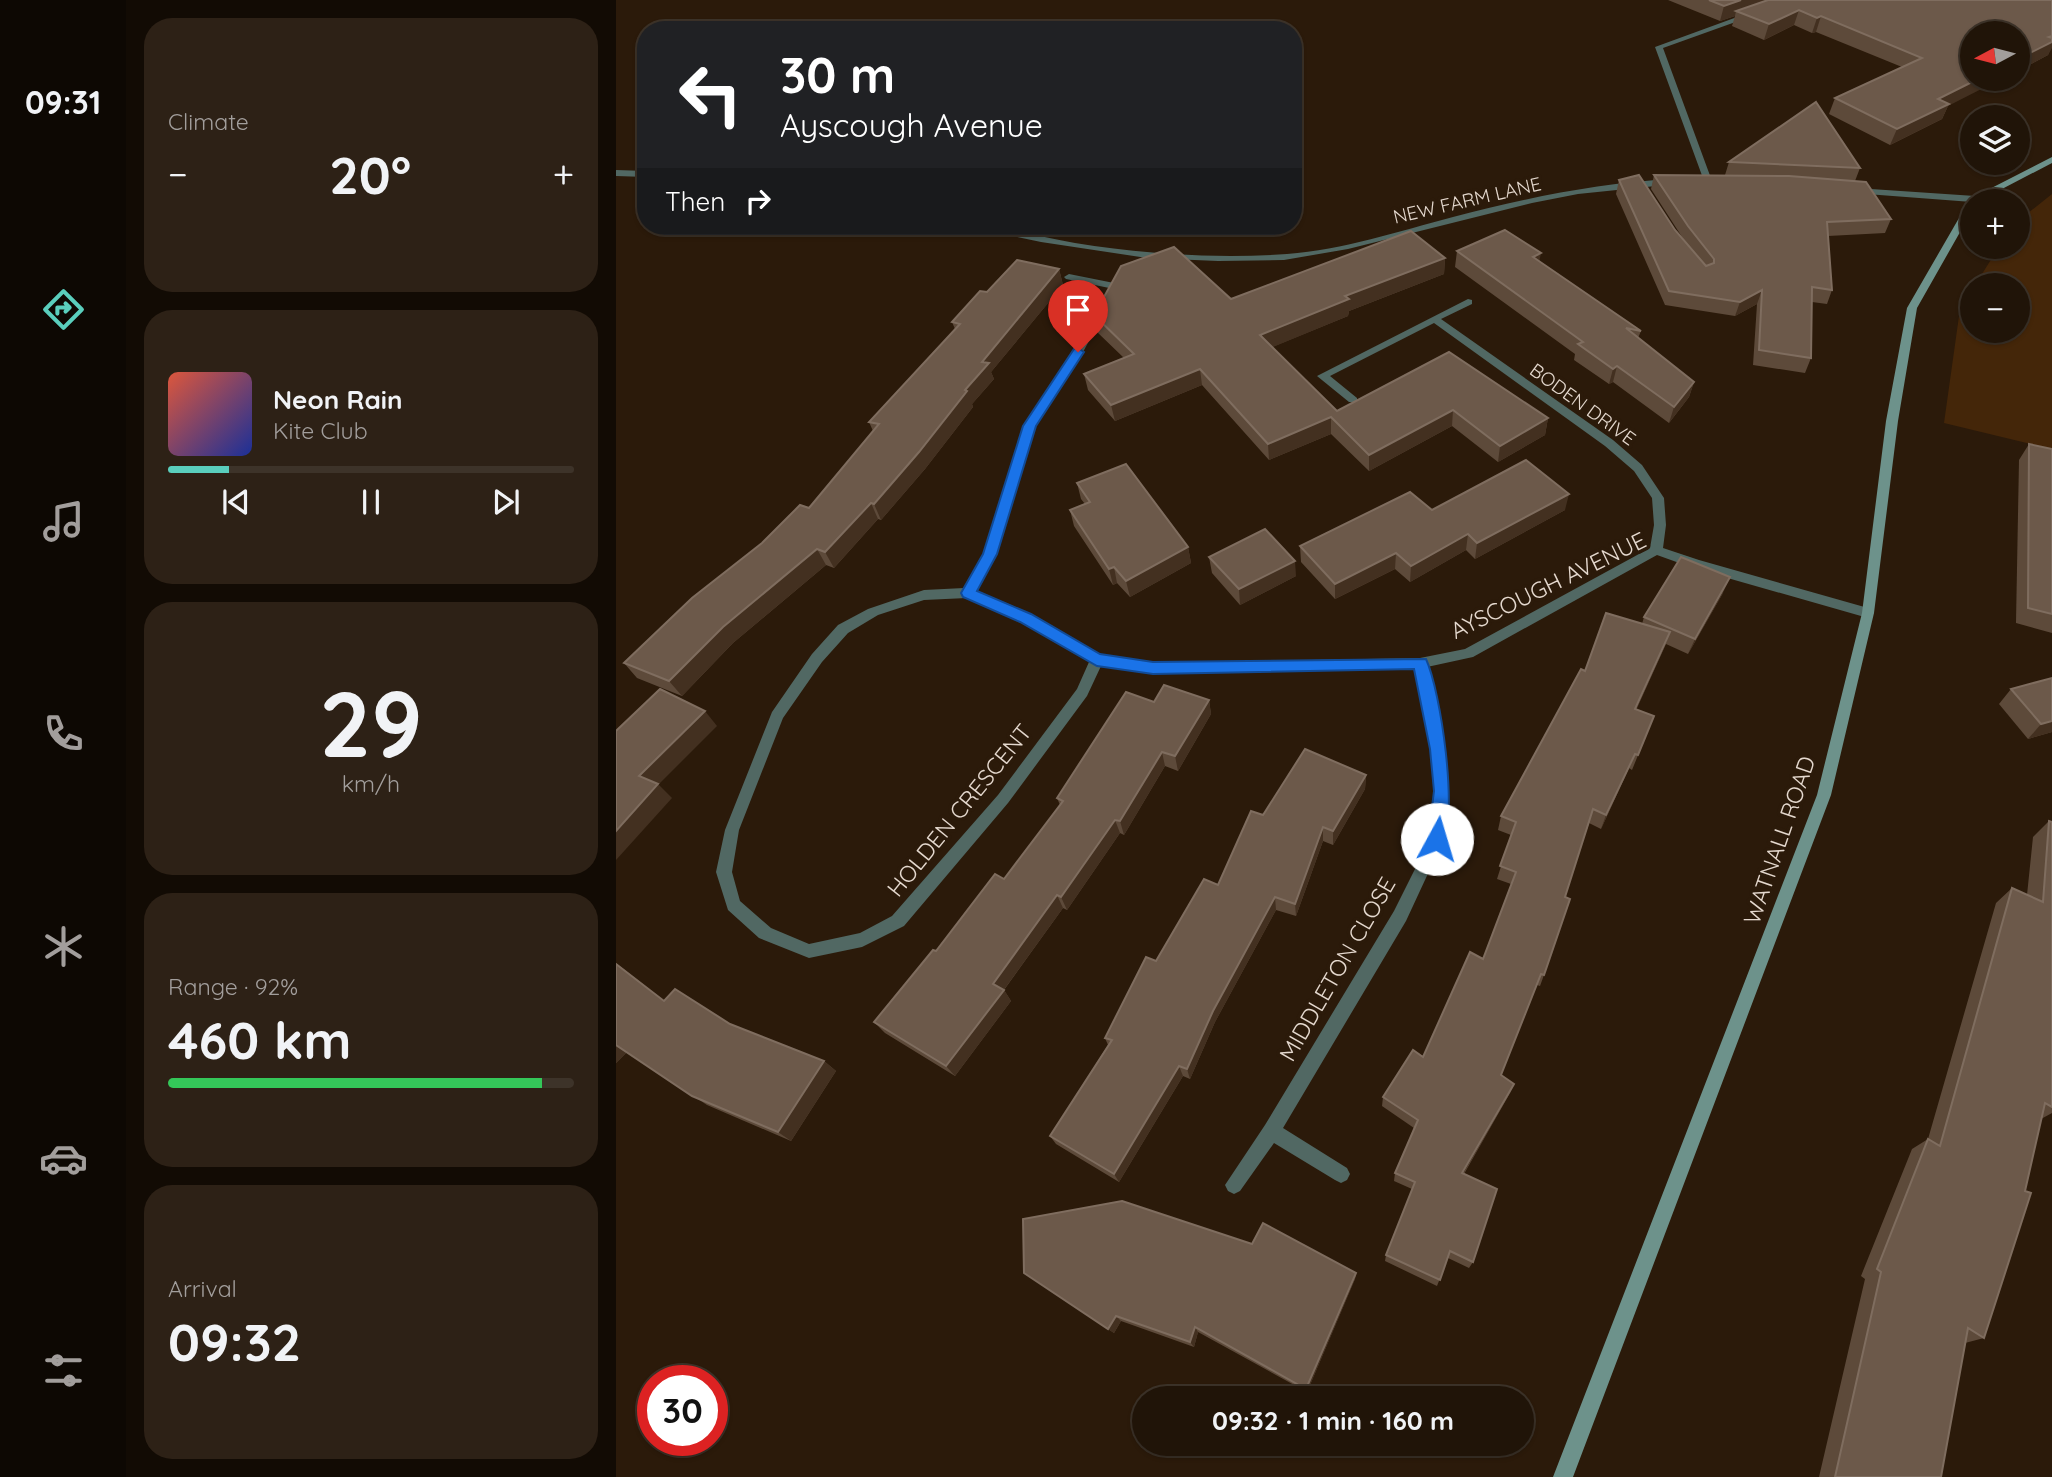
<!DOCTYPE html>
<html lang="en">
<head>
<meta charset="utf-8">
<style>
	:root { --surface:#201408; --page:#2d2116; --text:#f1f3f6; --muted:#a29e9c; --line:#3d3329; --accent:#5acebd }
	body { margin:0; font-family:Quicksand,sans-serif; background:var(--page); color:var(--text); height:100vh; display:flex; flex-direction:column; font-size:26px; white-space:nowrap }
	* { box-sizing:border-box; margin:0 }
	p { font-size:23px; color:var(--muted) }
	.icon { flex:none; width:38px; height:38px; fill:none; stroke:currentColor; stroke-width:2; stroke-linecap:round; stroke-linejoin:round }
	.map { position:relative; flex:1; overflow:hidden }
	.sheet { display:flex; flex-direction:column; gap:18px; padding:18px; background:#120b04; width:490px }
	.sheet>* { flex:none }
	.banner { position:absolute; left:21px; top:21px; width:665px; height:214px; border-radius:28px; box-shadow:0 2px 5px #0004,0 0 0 2px var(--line); background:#202124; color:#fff; overflow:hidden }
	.needle { width:46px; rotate:263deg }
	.buttons { position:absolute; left:1344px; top:21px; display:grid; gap:14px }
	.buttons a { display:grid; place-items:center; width:70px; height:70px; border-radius:50%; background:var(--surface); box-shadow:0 2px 5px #0004,0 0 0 2px var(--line); font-size:35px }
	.speed { position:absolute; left:21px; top:1365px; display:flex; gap:14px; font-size:35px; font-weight:700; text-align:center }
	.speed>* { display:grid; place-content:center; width:91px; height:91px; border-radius:50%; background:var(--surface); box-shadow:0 2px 5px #0004,0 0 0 2px var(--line); line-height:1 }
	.speed .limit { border:10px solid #d22; background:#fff; color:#111 }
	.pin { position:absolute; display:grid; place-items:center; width:60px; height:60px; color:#fff; margin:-72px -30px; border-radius:50% 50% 50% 0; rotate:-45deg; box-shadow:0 0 7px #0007 }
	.pin .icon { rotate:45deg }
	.me { position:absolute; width:77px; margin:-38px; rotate:6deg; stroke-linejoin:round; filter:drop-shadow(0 0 5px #0008) }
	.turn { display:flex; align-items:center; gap:24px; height:147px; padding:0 28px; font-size:32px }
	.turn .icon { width:91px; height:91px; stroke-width:2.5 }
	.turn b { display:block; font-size:49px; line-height:60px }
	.then { display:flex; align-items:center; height:66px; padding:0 28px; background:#0003; gap:14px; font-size:26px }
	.big { font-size:52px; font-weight:700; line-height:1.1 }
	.sheet .card { flex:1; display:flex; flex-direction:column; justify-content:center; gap:10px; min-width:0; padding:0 24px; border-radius:28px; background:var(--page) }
	.sheet .dial { align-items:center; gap:0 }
	.dial b { font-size:91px; line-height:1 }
	.song { display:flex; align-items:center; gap:21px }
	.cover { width:84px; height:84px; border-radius:10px; background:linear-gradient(135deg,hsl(10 70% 55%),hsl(230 70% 35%)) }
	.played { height:7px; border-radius:4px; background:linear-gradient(90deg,var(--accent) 15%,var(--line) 15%) }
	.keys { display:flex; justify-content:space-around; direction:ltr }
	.heat { display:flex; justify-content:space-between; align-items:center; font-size:38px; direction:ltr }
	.charge { height:10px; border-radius:5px; background:linear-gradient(90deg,#34c759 92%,var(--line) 0) }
	.trip { position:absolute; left:516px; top:1386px; width:402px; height:70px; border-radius:35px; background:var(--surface); box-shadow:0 2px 5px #0004,0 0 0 2px var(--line); font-weight:700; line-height:70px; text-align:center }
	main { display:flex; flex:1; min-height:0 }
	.menu { display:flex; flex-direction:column; width:126px; justify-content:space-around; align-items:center; background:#0d0803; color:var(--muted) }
	.menu .icon { width:49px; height:49px }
	.menu .on { color:var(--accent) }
	.menu b { font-size:32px; color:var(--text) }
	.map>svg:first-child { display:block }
</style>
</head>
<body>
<main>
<nav class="menu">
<b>09:31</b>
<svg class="icon on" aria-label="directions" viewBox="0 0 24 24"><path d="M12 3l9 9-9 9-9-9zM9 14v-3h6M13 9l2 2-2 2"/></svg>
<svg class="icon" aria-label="music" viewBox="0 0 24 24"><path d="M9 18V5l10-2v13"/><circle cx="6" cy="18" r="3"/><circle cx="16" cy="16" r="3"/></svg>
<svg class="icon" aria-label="phone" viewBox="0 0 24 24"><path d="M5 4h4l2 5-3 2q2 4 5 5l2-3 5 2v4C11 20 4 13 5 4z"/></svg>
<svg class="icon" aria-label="climate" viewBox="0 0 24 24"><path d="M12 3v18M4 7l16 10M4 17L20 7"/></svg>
<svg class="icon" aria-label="car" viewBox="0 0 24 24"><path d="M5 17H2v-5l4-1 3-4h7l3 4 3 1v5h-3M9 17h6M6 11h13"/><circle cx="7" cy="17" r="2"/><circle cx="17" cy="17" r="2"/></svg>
<svg class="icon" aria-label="filters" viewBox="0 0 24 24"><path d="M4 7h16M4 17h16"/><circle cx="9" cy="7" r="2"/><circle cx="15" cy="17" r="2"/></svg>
</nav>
<section class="sheet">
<div class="card"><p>Climate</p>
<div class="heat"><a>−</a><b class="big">20°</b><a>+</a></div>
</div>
<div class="card">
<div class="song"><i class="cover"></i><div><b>Neon Rain</b><p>Kite Club</p></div></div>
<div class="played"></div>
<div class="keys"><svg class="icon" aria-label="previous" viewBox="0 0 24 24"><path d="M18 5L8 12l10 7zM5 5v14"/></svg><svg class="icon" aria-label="pause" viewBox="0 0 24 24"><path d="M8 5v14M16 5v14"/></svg><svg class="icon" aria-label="next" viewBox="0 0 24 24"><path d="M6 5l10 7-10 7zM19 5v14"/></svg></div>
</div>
<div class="card dial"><b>29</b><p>km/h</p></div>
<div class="card"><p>Range · 92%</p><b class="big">460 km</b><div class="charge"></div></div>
<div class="card"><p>Arrival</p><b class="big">09:32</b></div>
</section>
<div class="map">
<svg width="1436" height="1477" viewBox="0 0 1436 1477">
	<rect width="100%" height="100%" fill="#2b1a0a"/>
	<polygon fill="#442609" points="1436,194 1436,449 1328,423 1344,309 1356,289 1356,331 1402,331 1402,285 1359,285 1383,247 1402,247 1402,221"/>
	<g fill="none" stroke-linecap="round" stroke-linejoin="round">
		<polygon fill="#516863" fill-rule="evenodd" points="1132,13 1139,15 1047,48 1096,181 1092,184 1088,181 1039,47"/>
		<g fill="#516863" fill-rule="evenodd">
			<polygon points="0,170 30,171 30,177 0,176"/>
			<path d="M1056,179L1060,182L1059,184L962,194L916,203L732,249L668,260L602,261L531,258L425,242L349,226C385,224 424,237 459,243C529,254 600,259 671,254C727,250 783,231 837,217C910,198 981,183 1056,179Z"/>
			<polygon points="1240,188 1359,196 1364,199 1356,202 1237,193 1235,191"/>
			<polygon points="453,274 498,283 503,286 498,289 450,279 448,277"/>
			<path d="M852,299L856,300V304L825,319L997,440L1026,465L1048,498L1050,525L1047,548L1083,560L1252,608L1258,613L1252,618L1080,569L1041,555L857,657L811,667L829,749L833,791L828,839L790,921L667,1128L731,1168L734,1174L731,1180L725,1183L719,1180L658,1143L624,1191L618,1194L612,1191L609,1185L649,1125L778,911L814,839L819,791L815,749L798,668L537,673L485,666L471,696L392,803L288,926L246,947L193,958L143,938L112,910L100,872L109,830L156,712L196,654L222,625L252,609L308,590L348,588L368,554L408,426L457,352L484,302L493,304L467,352L420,426L380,554L360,591L395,605L435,625L484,655L537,663L804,658L849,649L1034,548L1038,525L1036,498L1018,471L989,446L818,323L714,376L741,398V402H733L701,376ZM351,598C395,615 434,637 473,662L461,689L382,795L276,916L244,933L193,944L155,928L124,901L116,872L123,830L167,718L206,662L232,633L262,615L308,600Z"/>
		</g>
		<polygon fill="#6d928b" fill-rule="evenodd" points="1436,157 1436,163 1363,201 1356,201 1356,211 1301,308 1282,421 1258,613 1215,795 957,1477 937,1477 1201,795 1246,613 1270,421 1291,308 1354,199"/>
	</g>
	<g fill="#5d4a3a">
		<polygon points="1052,0 1436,0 1435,48 1432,55 1402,71 1402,33 1332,106 1326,119 1274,145 1213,114 1219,98 1286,67 1200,32 1196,33 1178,25 1148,40 1116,26 1119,16 1104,21"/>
		<polygon points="1113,162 1244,168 1239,181 1275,219 1269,233 1212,236 1216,290 1211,304 1196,302 1195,358 1189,373 1137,365 1141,304 1119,316 1049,305 1000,194 1003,180 1059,230 1068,240 1035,189 1038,175 1109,175"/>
		<polygon points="841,251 923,261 1025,331 1022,338 1078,382 1073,397 1053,423 997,382 993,384 958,360 959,354 839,267"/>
		<polygon points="829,258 828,274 733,311 732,316 656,347 721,411 833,352 932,418 929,435 882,462 836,426 753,471 715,434 653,460 586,385 499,421 472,390 468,374 508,358 481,332 478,315 615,299"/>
		<polygon points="443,269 447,285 375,372 378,379 356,404 357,407 309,469 265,520 262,519 218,568 210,565 117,643 66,696 21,678 8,663 193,508 257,431 253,422 339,329 336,322"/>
		<polygon points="1413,444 1436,449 1436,633 1400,623 1403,460"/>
		<polygon points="461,483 572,547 575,563 514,597 501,583 497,585 458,526 454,510 469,504 465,499"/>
		<polygon points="816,510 949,510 859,559 850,550 794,582 779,569 719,599 685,562 684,546"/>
		<polygon points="593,557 680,576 624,605 596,573"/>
		<polygon points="1107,593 1072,654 1050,644 1020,710 1038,716 1016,770 1013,768 985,829 973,823 949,897 928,975 924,986 921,985 885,1075 898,1084 894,1093 848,1174 857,1262 853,1268 832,1258 821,1286 769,1261 770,1255 796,1189 778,1181 779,1173 798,1128 766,1106 767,1097 807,1057 867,959 895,884 881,879 895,835 882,830 885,816 969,671 1026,624 1028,617"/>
		<polygon points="1436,678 1436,732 1412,739 1383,704 1395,689"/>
		<polygon points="593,700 595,714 562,771 549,766 508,835 504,833 451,910 447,908 388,990 395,1001 339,1076 269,1033 258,1022 320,951 388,879 444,805 441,798 538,702"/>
		<polygon points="750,775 749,789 717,845 707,841 680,916 660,910 599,1022 574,1079 567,1076 503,1182 440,1144 434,1136 492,1045 489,1038 540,961 602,885 647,815"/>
		<polygon points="1433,821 1436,1113 1425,1119 1368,1338 1349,1343 1325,1477 1203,1477 1249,1279 1245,1276 1296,1149 1312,1139 1380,903 1396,888 1411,895 1417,837"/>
		<polygon points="0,963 48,1001 114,1024 208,1061 220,1071 175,1141 91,1105 11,1052 0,1063"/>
		<polygon points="636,1244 740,1273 739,1279 691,1392 582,1332 578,1347 505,1321 498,1333 416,1278"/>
	</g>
	<g fill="#433020">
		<polygon points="1125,0 1163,0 1120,11 1119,16 1104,21 1108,6"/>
		<polygon points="1183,10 1178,25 1148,40 1153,24"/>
		<polygon points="1205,16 1200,32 1196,33 1201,18"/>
		<polygon points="1436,36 1436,48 1432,55 1402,71 1402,59"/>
		<polygon points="1362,79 1385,79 1332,106 1326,119 1274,145 1281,129 1322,99"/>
		<polygon points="925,253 922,268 917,257"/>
		<polygon points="829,258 828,274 733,311 732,316 645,352 644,335 729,296"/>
		<polygon points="443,269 447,285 375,372 378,379 356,404 357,407 309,469 265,520 258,504 349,390 366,362"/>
		<polygon points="1146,290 1141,304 1119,316 1124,302"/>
		<polygon points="1001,366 997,382 993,384 997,369"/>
		<polygon points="584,369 586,385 499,421 495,405"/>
		<polygon points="1078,382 1073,397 1053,423 1058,407"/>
		<polygon points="837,410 836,426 753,471 753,455"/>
		<polygon points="715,417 715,434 653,460 652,444"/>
		<polygon points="932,418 929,435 882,462 884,446"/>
		<polygon points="953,494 949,510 859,559 861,543"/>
		<polygon points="255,503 262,519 218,568 209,552"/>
		<polygon points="852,534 850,550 794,582 795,566"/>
		<polygon points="572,547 575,563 514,597 510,581"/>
		<polygon points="201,549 210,565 117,643 66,696 53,681 107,627"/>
		<polygon points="780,553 779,569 719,599 719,584"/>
		<polygon points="679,561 680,576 624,605 623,589"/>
		<polygon points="498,567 501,583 497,585 493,569"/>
		<polygon points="1114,577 1107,593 1072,654 1079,639"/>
		<polygon points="1054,632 1048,648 1014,724 1019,709"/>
		<polygon points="593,700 595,714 562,771 559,756"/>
		<polygon points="89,711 101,726 37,790 23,776"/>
		<polygon points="1436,721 1436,732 1412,739 1425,724"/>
		<polygon points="546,752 549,766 508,835 504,821"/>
		<polygon points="1019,754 1013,768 985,829 990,815"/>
		<polygon points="750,775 749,789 717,845 717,831"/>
		<polygon points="42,784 56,798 0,860 0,831"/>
		<polygon points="499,820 504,833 451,910 445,897"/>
		<polygon points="707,827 707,841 680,916 679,904"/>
		<polygon points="441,895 447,908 384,995 377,984"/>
		<polygon points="659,897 660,910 599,1022 574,1079 571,1069 597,1011"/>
		<polygon points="388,990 395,1001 339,1076 330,1066"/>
		<polygon points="0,1044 11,1052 0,1063"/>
		<polygon points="208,1061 220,1071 175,1141 162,1132"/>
		<polygon points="563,1066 567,1076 503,1182 498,1174"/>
		<polygon points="898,1084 894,1093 843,1181 846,1173"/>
		<polygon points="740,1273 739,1279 691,1392 690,1389"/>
		<polygon points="500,1316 505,1321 498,1333 492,1329"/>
		<polygon points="579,1327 582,1332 578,1347 574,1342"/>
	</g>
	<g fill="#6c594a" stroke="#7f6d5f" stroke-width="2">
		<polygon points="1093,0 1125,0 1108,6"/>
		<polygon points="1152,0 1436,0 1436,36 1433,37 1436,38 1436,42 1402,59 1402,33 1356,33 1356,79 1362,79 1322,99 1333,104 1281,129 1219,98 1306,58 1205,16 1201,18 1183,10 1153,24 1120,11"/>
		<polygon points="1200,102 1244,168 1113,162"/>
		<polygon points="1023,175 1059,230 1090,266 1098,263 1098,259 1072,226 1038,175 1173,176 1250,182 1275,219 1211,222 1216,290 1196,287 1195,358 1143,350 1146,290 1124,302 1053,291 1003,180"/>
		<polygon points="889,230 925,253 917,257 1025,331 1010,328 1078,382 1058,407 1001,366 997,369 962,344 967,342 841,251"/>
		<polygon points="795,231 829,258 729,296 733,299 644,335 721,411 833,352 932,418 884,446 837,410 753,455 715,417 652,444 584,369 495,405 468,374 518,354 478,315 505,266 558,247 615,299"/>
		<polygon points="401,260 443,269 366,362 373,363 349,390 351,391 303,452 258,504 255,503 209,552 201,549 107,627 53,681 8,663 76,598 146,543 184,505 193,508 263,424 253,422 344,324 336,322 364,291 371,292"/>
		<polygon points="1413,444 1436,449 1436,614 1412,608"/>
		<polygon points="910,460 953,494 861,543 852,534 795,566 780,553 719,584 684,546 794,492 816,510"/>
		<polygon points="510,464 572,547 510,581 498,567 493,569 454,510 474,502 461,483"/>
		<polygon points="649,529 679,561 623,589 593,557"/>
		<polygon points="1065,557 1114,577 1079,639 1028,617"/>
		<polygon points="990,613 1054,632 1019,709 1038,716 1022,755 1019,754 990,815 977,809 949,897 954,899 928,975 925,974 885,1075 898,1084 846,1173 881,1189 857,1262 834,1251 824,1280 770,1255 799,1182 779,1173 802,1120 767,1097 797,1050 807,1057 854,952 867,959 900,872 884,866 900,822 885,816 965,669 969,671"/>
		<polygon points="1436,678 1436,721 1425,724 1395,689"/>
		<polygon points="548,685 593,700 559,756 546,752 504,821 499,820 445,897 441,895 377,984 388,990 330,1066 258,1022 317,950 320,951 379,874 388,879 447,801 441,798 510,692 538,702"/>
		<polygon points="44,689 89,711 23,776 42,784 0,831 0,731"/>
		<polygon points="689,749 750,775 717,831 707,827 679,904 659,897 597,1011 571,1069 563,1066 498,1174 434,1136 496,1040 489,1038 530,957 540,961 588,879 602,885 635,811 647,815"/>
		<polygon points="1433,821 1436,822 1436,1107 1429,1103 1409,1191 1415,1193 1368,1338 1352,1328 1325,1477 1219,1477 1265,1272 1261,1269 1312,1139 1324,1146 1396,888 1427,902"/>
		<polygon points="0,964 48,1001 59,989 114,1024 208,1061 162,1132 76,1096 0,1045"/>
		<polygon points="506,1201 636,1244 647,1223 740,1273 690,1389 579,1327 574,1342 500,1316 492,1329 408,1273 407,1219"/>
	</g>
	<path fill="#1a73e8" stroke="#114b97" stroke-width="2" d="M462,348L468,352L420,426L381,554L361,591L415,614L484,654L537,662L810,659C825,692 842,812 827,845L821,847L815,845L812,839L818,791L814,749L798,669L537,674L481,666L404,622L347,597L345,593L367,554L407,426L458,349Z"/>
	<g text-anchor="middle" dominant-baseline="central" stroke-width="7" stroke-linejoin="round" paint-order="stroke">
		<g font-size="19" fill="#e5d9cf" stroke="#2b1a0a">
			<text transform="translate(851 200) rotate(-13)">NEW FARM LANE</text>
			<text transform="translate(967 404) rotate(36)">BODEN DRIVE</text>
		</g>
		<g font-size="23" fill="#e5d9cf" stroke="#2b1a0a">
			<text transform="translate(932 585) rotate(-26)">AYSCOUGH AVENUE</text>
			<text transform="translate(343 810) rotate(-51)">HOLDEN CRESCENT</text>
			<text transform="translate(1163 840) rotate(-71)">WATNALL ROAD</text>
			<text transform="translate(721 969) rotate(-60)">MIDDLETON CLOSE</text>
		</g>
	</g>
</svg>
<div class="buttons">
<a><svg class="needle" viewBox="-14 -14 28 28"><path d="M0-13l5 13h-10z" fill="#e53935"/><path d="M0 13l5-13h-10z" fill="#a29e9c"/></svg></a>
<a><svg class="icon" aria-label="layers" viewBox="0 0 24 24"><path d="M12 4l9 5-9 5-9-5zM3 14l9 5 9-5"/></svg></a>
<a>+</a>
<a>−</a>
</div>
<div class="speed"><div class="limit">30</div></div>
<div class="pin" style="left:462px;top:352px;background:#d93025"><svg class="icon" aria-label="arrive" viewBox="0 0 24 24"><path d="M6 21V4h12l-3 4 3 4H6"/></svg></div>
<svg class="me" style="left:821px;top:839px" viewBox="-20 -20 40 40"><circle r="19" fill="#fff"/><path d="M0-13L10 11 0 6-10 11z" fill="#1a73e8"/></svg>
<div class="trip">09:32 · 1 min · 160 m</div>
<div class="banner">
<div class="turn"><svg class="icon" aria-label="left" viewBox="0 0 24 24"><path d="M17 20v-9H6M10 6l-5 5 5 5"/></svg><div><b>30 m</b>Ayscough Avenue</div></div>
<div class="then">Then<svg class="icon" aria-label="right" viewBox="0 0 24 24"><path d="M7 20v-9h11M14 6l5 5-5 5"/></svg></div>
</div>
</div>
</main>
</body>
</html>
